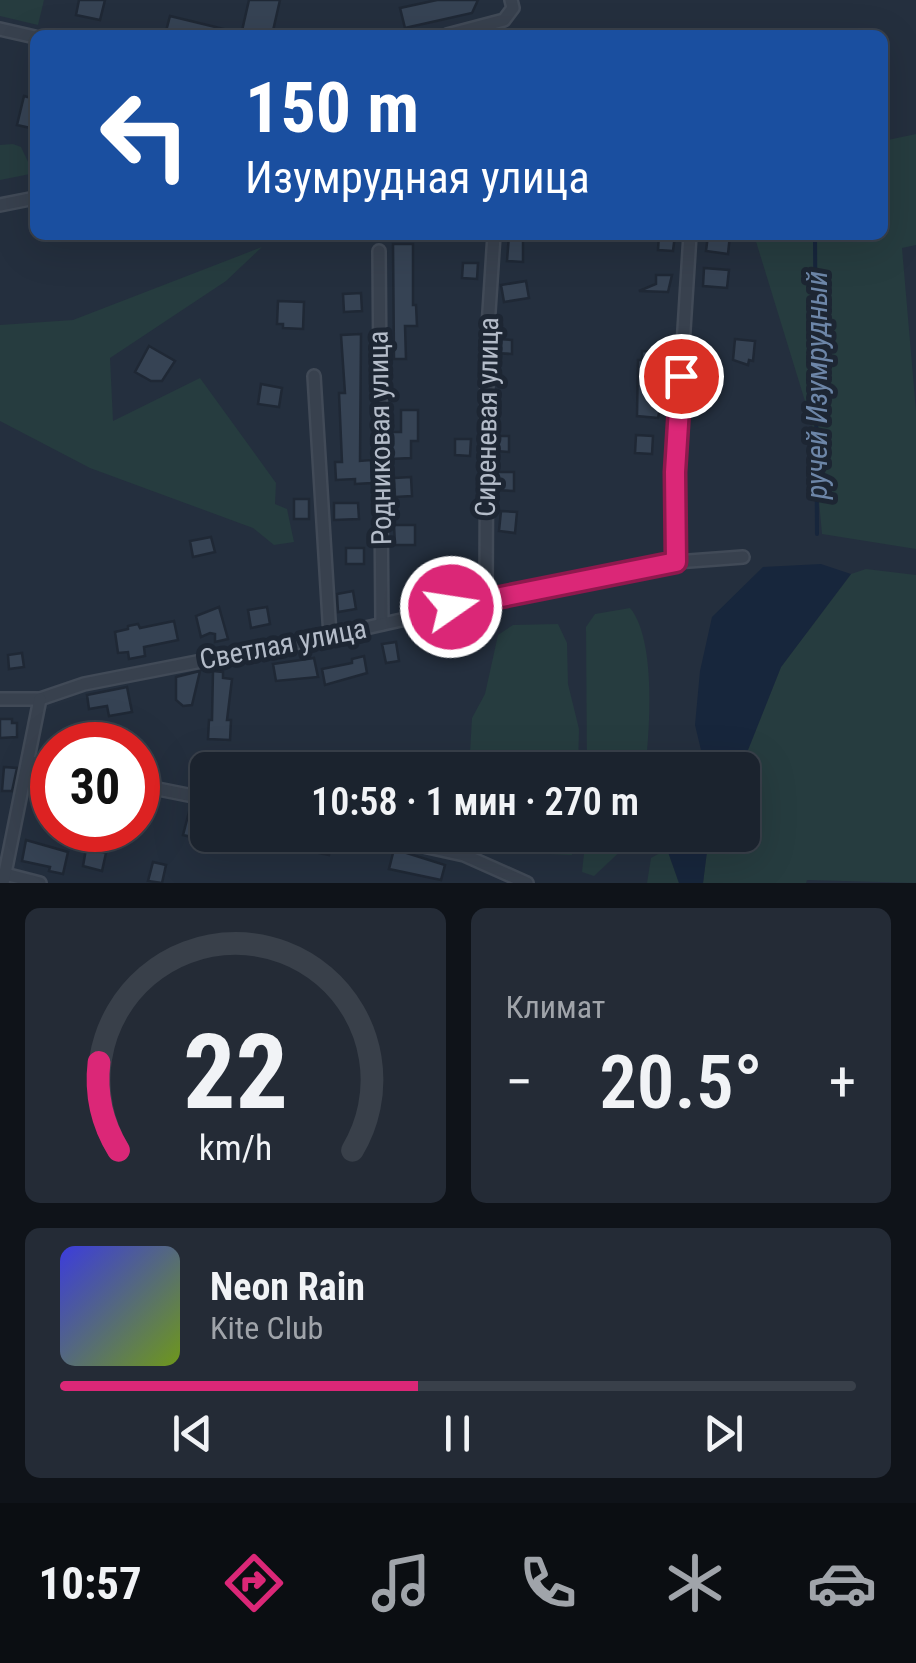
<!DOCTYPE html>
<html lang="ru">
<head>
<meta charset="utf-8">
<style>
	:root { --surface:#1b232e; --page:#242b36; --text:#f1f3f6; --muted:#a0a4aa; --line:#39404a; --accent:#db2777 }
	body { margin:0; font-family:"Roboto Condensed",sans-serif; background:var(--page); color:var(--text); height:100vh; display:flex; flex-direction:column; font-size:38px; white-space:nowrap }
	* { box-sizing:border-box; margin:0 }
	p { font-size:32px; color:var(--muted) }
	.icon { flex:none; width:55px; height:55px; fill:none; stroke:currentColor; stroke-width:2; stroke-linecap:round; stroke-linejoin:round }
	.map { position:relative; height:883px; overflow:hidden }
	.details { display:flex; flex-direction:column; gap:25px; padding:25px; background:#0f1319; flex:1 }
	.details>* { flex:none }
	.banner { position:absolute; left:30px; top:30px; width:858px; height:210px; border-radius:15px; box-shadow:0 10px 40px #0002,0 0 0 2px var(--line); background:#1a4fa0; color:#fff; overflow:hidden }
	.speed { position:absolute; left:30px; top:722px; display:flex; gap:20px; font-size:50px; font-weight:700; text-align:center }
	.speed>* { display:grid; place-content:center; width:130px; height:130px; border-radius:50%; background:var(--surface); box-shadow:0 10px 40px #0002,0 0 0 2px var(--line); line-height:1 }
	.speed .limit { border:15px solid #d22; background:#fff; color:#111 }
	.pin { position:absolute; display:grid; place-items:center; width:85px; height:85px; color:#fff; margin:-42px; border:5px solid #fff; border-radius:50%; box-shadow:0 2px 10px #0007 }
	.me { position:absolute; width:110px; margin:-55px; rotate:77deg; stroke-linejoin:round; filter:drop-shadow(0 0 8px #0008) }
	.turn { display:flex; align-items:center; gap:35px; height:210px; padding:0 50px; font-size:45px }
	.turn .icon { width:130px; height:130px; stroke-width:2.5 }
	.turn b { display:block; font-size:70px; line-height:85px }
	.big { font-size:75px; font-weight:600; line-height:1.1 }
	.details .card { flex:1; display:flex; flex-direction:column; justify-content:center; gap:15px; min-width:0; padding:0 35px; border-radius:15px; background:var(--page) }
	.details .dial { align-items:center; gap:0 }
	.dial svg { height:260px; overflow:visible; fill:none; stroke:var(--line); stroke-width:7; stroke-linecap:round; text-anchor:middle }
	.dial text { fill:var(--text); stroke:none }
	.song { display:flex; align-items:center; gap:30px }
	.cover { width:120px; height:120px; border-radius:15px; background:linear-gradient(135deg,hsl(240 70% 55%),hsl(80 70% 35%)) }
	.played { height:10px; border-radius:5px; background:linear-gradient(90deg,var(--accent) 45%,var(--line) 45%) }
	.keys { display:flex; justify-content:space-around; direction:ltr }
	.heat { display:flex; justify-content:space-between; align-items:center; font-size:55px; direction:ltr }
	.details .tiles { flex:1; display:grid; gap:25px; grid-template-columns:1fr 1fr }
	.card:last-child { grid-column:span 2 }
	.trip { position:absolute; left:190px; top:752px; width:570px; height:100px; border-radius:15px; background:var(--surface); box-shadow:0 10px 40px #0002,0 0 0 2px var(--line); font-weight:600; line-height:100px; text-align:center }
	.tab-bar { display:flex; height:160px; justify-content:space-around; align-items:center; background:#0b0e12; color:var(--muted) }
	.tab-bar .icon { width:70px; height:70px }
	.tab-bar .on { color:var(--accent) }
	.tab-bar b { font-size:45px; color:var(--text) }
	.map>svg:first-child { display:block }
</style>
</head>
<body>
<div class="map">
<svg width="916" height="883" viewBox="0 0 916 883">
	<rect width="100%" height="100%" fill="#242f3e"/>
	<g fill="#263c3f">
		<polygon points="0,0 44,0 38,25 0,16"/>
		<polygon points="916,134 916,245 902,248 916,411 916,549 822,534 812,424 754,235 882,235 883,141"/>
		<polygon points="13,144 21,147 31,168 30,174 0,180 0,145"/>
		<polygon points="262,247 226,281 110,358 113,421 200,378 276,483 275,504 287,509 294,542 274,545 253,528 90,468 0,421 0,325 73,320"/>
		<polygon points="866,569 916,575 916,883 807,880 806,883 703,883 709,835 742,835 742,770 740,770 781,667 851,574"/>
		<path d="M630,608C656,639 650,729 645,770H587L586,627L595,614Z"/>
		<polygon points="558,624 567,643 568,684 579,729 578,770 469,770 472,718 485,694 498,635 513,625"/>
		<polygon points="498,835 574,835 572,855 503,852"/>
		<polygon points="586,835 630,835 626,846 594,876 582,872"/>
		<polygon points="667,849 679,883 647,883 651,858"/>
	</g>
	<g fill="#17263c">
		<polygon points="821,564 851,574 781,667 740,770 689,770 701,750 695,725 700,671 712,617 763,567"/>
		<polygon points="674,835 709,835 703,883 679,883 667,849"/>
	</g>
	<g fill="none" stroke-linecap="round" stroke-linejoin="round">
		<polyline stroke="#17263c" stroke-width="4" points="815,235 817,534"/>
	</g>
	<g fill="#364354" stroke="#1f2835" stroke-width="2.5">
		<polygon points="79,0 105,0 100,20 76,15"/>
		<polygon points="249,0 280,0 272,35 241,35"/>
		<polygon points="437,0 478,0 472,13 405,28 400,8"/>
		<polygon points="170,16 236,32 236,35 165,35"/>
		<polygon points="24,96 35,99 35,129 17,125"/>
		<polygon points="509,235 523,235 523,262 507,261"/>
		<polygon points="659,235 675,235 673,251 658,250"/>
		<polygon points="708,235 730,235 728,254 706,251"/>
		<polygon points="393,244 413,244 413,305 416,305 417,326 405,326 406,359 394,359"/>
		<polygon points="463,263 478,263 477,279 462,278"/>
		<polygon points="704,268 729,270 727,288 703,286"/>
		<polygon points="656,275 672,275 668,292 639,291 656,284"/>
		<polygon points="526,281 529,298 504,302 501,285"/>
		<polygon points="361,293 362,311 344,312 343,294"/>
		<polygon points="278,301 304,302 303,329 283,328 283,324 277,324"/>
		<polygon points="361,334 360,461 371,460 372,483 355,484 355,479 336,480 335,462 342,462 339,393 345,393 341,335"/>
		<polygon points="497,339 512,340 512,354 496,353"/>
		<polygon points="735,339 755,341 753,361 749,360 748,365 733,360"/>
		<polygon points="149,346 175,361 162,381 151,381 135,372"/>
		<polygon points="642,351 657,352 657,357 662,358 661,366 657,365 657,398 662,398 658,418 637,416 638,360 642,360"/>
		<polygon points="261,384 282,388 279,407 258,404"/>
		<polygon points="401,410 418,410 418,441 411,441 411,458 390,459 390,432 401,432"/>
		<polygon points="636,435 653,436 652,454 635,453"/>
		<polygon points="496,436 509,436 509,452 496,451"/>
		<polygon points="455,439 471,439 470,456 455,455"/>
		<polygon points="496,472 514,472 514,491 496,490"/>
		<polygon points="411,477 412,496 395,497 394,478"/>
		<rect x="294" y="499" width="15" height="20"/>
		<polygon points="334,503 358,503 359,519 334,520"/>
		<polygon points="501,511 517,512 515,533 499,531"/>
		<polygon points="394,525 415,525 415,545 395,545"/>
		<polygon points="211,537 215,552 193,557 190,541"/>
		<rect x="346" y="548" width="18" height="16"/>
		<polygon points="353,591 356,609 338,612 337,594"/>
		<polygon points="219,607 228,639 215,642 215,634 210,633 201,637 196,616"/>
		<polygon points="267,607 270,624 251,628 248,610"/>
		<polygon points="174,621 178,640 144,647 145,656 129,659 128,652 118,653 115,632 128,629 128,626 138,624 140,628"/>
		<polygon points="396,642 399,661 386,663 382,644"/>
		<polygon points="22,653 24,667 9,669 8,655"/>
		<polygon points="364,656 367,673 325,685 322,669 352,663 352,659"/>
		<polygon points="314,658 318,677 276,681 273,664"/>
		<polygon points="200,671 192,705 183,706 176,700 176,677"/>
		<polygon points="213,671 223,672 223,678 232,679 227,720 231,720 230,740 208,739 209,720 212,720"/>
		<polygon points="127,687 132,712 109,716 107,706 89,709 87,695"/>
		<polygon points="0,719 12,719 12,723 17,723 17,737 0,738"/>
		<polygon points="101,734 131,742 130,745 98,745"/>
		<polygon points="4,767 17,768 12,791 2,791"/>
		<polygon points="189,812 202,816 196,838 183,835"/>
		<polygon points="278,835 320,835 332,838 329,855 275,844"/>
		<polygon points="26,840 68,852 63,874 49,871 50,867 22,861"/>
		<polygon points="86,849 106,853 102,871 83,866"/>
		<polygon points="394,849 445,865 441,880 389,869"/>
		<polygon points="153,862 166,865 162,883 148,881"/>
	</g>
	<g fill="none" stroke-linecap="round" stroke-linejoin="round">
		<defs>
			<g id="street">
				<polyline points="0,29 35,37"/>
				<polyline points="447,35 504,20 513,8 511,0"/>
				<polyline points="0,205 35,198"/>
				<polyline points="379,251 382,624"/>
				<polyline points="314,376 330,636"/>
				<polyline points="676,562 675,472 690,235"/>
				<polyline points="486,599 487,342 494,235"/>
				<polyline points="0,699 40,699 84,684 330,636 601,575 676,562 743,557"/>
				<polyline points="30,762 52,766"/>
				<polyline points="138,785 208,799"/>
				<polyline points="373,835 464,855 527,883"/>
				<polyline points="5,874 40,883"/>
				<polyline points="3,883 40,699"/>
			</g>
		</defs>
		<use href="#street" stroke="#414a57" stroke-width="16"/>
		<use href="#street" stroke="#38414e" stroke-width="11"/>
	</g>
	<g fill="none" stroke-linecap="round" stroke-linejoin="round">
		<defs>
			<polyline id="route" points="451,607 676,562 675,472 681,376"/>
		</defs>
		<use href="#route" stroke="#8e194d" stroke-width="25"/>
		<use href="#route" stroke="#db2777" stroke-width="18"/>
	</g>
	<g text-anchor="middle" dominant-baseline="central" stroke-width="10" stroke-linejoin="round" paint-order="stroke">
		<g font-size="28" fill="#b4bcc9" stroke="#1d2633">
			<text transform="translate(487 417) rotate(-89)">Сиреневая улица</text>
			<text transform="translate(380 438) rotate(-91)">Родниковая улица</text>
			<text transform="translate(283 644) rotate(-11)">Светлая улица</text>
		</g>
		<g font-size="30" font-style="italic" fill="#6d86a8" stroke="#1d2633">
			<text transform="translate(816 385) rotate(-90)">ручей Изумрудный</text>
		</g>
	</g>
</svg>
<div class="speed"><div class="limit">30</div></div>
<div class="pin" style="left:681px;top:376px;background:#d93025"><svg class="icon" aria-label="arrive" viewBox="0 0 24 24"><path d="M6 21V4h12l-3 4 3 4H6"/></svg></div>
<svg class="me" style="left:451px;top:607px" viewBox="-20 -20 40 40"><circle r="17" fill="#db2777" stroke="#fff" stroke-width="3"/><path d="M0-11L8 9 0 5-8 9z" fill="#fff"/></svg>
<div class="trip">10:58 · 1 мин · 270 m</div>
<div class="banner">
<div class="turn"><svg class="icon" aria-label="left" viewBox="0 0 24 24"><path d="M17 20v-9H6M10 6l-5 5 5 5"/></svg><div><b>150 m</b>Изумрудная улица</div></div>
</div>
</div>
<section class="details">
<div class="tiles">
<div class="card dial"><svg viewBox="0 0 100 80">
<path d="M14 69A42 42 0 1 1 86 69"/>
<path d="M14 69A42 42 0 0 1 8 42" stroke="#db2777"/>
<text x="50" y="56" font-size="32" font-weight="700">22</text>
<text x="50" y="72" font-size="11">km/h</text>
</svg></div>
<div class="card"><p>Климат</p>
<div class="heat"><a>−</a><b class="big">20.5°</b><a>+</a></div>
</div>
<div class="card">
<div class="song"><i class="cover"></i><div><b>Neon Rain</b><p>Kite Club</p></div></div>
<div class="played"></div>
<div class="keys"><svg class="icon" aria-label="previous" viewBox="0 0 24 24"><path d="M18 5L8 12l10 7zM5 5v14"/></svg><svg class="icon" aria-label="pause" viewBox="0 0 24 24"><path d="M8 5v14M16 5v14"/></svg><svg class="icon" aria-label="next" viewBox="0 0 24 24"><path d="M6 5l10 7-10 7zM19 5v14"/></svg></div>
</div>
</div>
</section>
<nav class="tab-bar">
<b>10:57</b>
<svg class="icon on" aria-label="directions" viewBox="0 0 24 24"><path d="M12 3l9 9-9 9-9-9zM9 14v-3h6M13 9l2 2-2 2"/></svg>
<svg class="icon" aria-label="music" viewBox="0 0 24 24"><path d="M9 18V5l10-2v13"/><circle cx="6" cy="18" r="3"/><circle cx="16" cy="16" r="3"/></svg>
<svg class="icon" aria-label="phone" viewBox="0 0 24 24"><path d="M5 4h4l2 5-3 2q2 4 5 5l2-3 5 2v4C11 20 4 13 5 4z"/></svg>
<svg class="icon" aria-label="climate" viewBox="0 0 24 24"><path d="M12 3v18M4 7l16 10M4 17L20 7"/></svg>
<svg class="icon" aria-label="car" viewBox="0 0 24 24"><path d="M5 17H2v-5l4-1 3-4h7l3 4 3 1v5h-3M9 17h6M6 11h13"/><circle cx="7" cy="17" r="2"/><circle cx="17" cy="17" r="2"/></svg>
</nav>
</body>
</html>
